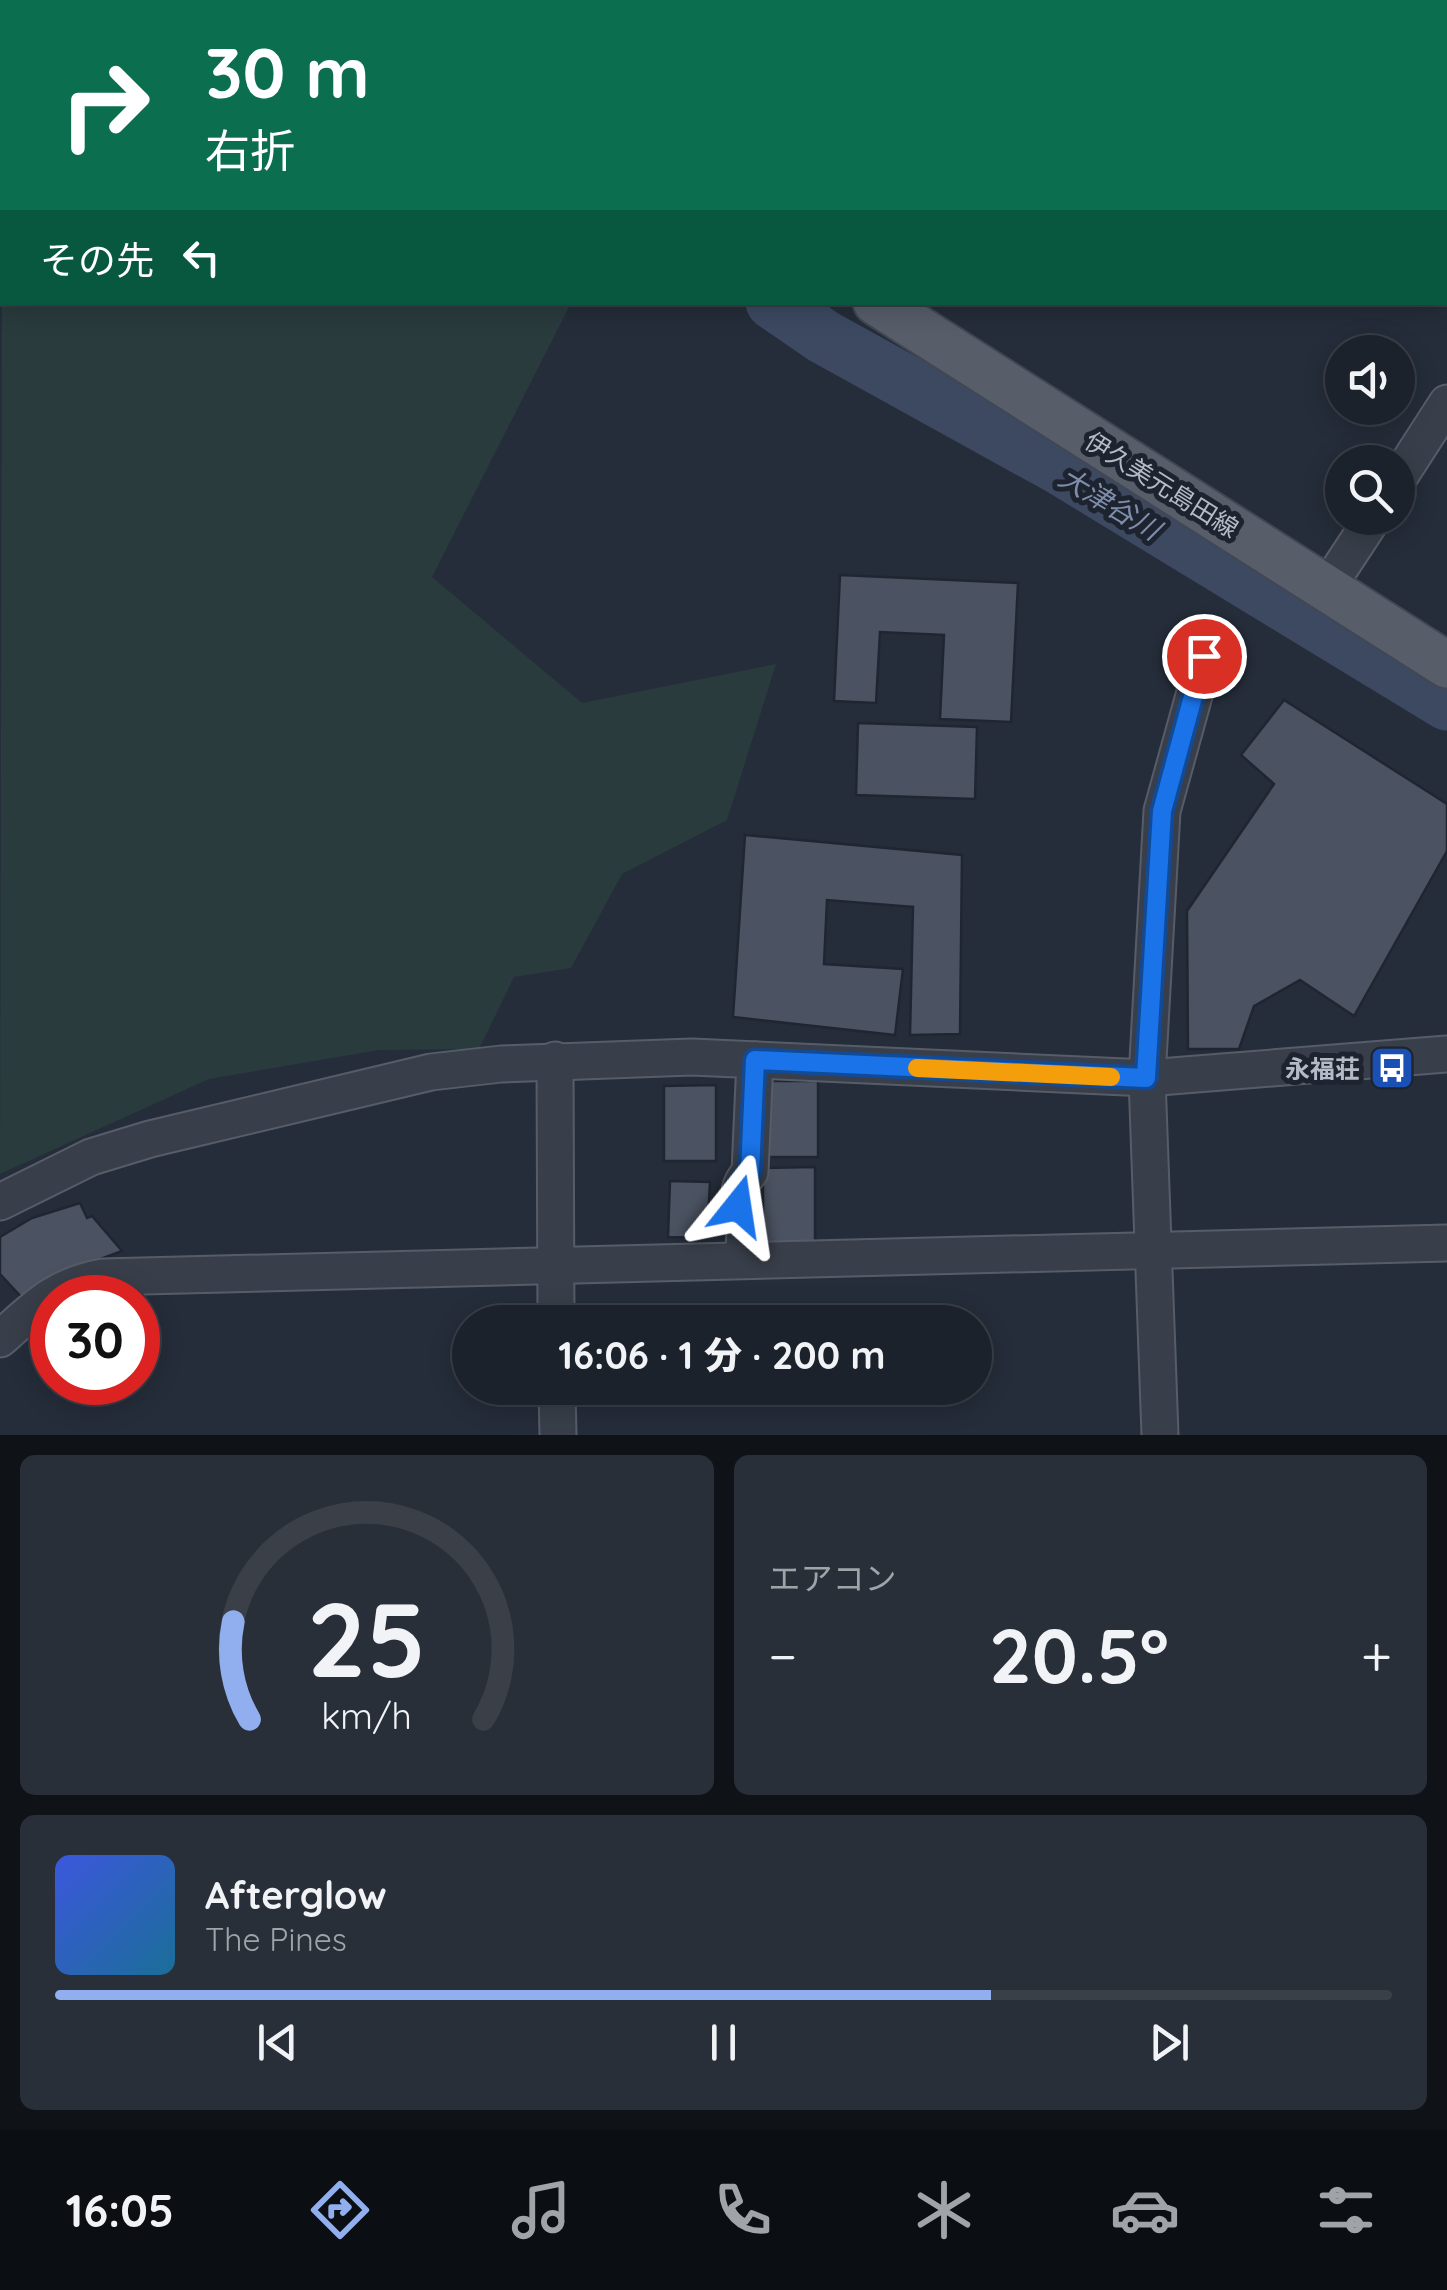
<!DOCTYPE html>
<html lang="ja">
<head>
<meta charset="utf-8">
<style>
	:root { --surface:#1c222c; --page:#292f38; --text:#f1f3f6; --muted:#a0a4a9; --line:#3a3f48; --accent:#91afee }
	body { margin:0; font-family:Quicksand,"Noto Sans JP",sans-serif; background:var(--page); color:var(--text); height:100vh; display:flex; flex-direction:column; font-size:38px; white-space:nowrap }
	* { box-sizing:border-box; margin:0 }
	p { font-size:32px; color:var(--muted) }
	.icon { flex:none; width:55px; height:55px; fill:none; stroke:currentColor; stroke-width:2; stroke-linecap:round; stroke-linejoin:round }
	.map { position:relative; height:1435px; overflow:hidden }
	.details { display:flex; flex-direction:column; gap:20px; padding:20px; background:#0f1318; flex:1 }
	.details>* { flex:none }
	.top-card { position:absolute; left:0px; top:0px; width:1448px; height:305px; box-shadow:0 5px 25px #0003,0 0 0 2px var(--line); background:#0b6e4f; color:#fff; overflow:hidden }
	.buttons { position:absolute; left:1325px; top:335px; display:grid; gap:20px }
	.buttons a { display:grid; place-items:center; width:90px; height:90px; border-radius:50%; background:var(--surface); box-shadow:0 5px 25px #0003,0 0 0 2px var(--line); font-size:50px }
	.speed { position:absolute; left:30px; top:1275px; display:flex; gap:20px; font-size:50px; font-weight:700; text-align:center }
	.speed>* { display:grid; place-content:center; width:130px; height:130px; border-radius:50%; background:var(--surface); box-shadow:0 5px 25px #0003,0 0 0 2px var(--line); line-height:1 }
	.speed .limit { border:15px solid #d22; background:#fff; color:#111 }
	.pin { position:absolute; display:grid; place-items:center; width:85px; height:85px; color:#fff; margin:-42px; border:5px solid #fff; border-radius:50%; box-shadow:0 2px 10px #0007 }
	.me { position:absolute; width:110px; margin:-55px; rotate:15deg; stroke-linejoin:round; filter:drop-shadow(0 0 8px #0008) }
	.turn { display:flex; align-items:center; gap:35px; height:210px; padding:0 40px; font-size:45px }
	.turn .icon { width:130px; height:130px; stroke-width:2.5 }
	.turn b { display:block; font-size:70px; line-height:85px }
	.then { display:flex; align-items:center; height:95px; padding:0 40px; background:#0003; gap:20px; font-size:38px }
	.big { font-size:75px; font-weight:800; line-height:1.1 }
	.details .tile { flex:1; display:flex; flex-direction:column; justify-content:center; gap:15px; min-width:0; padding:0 35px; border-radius:15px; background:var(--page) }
	.details .dial { align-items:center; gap:0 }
	.dial svg { height:260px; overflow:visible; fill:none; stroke:var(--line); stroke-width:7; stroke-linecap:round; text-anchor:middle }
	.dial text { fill:var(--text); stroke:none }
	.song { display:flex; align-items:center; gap:30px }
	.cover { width:120px; height:120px; border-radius:15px; background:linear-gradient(135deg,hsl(230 70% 55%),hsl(200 70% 35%)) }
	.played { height:10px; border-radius:5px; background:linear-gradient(90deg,var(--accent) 70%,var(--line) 70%) }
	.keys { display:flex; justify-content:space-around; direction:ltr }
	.heat { display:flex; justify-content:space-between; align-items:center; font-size:55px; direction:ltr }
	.details .tiles { flex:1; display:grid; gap:20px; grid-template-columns:1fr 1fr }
	.tile:last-child { grid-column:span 2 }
	.trip { position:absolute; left:452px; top:1305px; width:540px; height:100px; border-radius:50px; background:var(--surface); box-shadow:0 5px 25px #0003,0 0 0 2px var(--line); font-weight:800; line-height:100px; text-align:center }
	.menu { display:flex; height:160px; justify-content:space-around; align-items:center; background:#0b0e12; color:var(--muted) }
	.menu .icon { width:70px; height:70px }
	.menu .current { color:var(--accent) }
	.menu b { font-size:45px; color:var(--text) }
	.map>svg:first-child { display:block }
</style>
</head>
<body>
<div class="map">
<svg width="1447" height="1435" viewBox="0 0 1447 1435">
	<rect width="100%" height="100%" fill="#252d3a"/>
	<polygon fill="#2a3b3d" points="2,287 2,302 571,303 432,577 582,703 776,664 727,820 622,874 571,968 514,977 479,1049 379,1050 209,1079 0,1174"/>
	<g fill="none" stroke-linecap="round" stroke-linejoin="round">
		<g stroke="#3c4961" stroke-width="55">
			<polyline points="317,0 321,2"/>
			<polyline points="773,302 824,337 1061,468 1447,703"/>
		</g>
	</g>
	<g fill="#4b5362" stroke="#202631" stroke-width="2.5">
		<polygon points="840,575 1018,583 1011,722 940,719 944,635 880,632 876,703 834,701"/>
		<polygon points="1284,700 1447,804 1447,851 1354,1016 1300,980 1254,1006 1239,1049 1188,1049 1187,911 1274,784 1241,755"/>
		<polygon points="858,723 977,727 975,799 856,795"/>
		<polygon points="745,835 962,855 960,1034 910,1035 913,907 827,900 824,964 903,969 895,1035 733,1017"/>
		<rect x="766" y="1081" width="52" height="76"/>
		<polygon points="716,1085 716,1161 664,1161 664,1086"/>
		<polygon points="815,1167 815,1243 763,1244 763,1168"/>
		<polygon points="670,1181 710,1182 707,1238 668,1237"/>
		<polygon points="80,1203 87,1218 92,1216 122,1251 49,1278 25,1301 0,1274 0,1237 32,1218"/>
	</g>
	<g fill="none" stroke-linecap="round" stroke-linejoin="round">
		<defs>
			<g id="minor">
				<polyline points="164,0 168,2"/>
				<polyline points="1046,0 1050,2"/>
				<polyline points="762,2 764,0"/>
				<polyline points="1445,256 1447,257"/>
				<polyline points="1398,479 1447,403"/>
				<polyline points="1327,588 1373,518"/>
				<polyline points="555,1060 556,1322"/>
				<polyline points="0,1202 91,1157 150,1139 431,1072 501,1064 692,1057 1147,1078 1447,1054"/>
				<path d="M743,1260C744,1249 745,1237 745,1226C744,1202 731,1193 750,1172L755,1060"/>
				<path d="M0,1339C36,1307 54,1286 103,1277L1447,1243"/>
				<polyline points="557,1388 558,1435"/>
				<polyline points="1160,1435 1147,1078 1162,811 1205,656"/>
			</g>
			<g id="major">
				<polyline points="399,0 403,2"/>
				<polyline points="876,302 1447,665"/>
			</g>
		</defs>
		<use href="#minor" stroke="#575d68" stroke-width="39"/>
		<use href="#major" stroke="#424853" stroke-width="49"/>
		<use href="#minor" stroke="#393f4a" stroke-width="35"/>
		<use href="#major" stroke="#575e6a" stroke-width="45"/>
	</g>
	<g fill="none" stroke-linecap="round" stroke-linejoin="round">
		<defs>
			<polyline id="route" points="738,1206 739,1184 750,1172 755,1060 1146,1078 1162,811 1204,656"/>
		</defs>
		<use href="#route" stroke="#114b97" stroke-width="25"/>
		<use href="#route" stroke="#1a73e8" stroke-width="18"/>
		<polyline stroke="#f59e0b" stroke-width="18" points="917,1068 1111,1077"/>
	</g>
	<defs>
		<symbol id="bus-square" viewBox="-11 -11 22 22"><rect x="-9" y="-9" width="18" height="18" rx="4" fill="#1a4fb4" stroke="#1e242f"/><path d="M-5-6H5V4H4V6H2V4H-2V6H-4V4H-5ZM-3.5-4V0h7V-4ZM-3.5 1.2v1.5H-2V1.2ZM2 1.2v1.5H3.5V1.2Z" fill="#fff"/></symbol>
	</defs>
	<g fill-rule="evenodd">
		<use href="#bus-square" x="1367" y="1043" width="50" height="50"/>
	</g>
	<g text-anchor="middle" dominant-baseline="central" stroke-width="10" stroke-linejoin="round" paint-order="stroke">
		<g font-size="25" fill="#b4bac6" stroke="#1e242f">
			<text transform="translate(1162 484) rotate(32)">伊久美元島田線</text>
		</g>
		<g font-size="25" font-weight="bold" fill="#b4bac6" stroke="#1e242f" text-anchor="end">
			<text x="1360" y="1068">永福荘</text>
		</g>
		<g font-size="28" font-style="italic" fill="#7e8eaa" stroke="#1e242f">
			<text transform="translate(1110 503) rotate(31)">大津谷川</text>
		</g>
	</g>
</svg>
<div class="buttons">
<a><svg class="icon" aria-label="sound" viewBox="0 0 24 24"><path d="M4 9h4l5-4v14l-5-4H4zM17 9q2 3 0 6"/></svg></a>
<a><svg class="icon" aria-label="search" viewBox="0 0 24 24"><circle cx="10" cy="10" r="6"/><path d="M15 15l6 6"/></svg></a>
</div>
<div class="speed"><div class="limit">30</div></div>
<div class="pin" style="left:1204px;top:656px;background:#d93025"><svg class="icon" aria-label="arrive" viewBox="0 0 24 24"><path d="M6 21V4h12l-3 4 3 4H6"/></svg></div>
<svg class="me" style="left:738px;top:1206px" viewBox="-20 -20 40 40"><path d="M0-17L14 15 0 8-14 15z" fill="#1a73e8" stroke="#fff" stroke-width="4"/></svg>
<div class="trip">16:06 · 1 分 · 200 m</div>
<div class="top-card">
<div class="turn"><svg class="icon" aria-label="right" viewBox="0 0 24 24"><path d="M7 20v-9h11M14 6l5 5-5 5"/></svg><div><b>30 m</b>右折</div></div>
<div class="then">その先<svg class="icon" aria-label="left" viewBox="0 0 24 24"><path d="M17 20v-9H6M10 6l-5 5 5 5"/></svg></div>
</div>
</div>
<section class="details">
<div class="tiles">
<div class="tile dial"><svg viewBox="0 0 100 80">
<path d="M14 69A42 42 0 1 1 86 69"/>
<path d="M14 69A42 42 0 0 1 9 39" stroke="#91afee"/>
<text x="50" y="56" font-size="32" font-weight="700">25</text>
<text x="50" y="72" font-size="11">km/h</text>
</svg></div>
<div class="tile"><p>エアコン</p>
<div class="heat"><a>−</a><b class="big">20.5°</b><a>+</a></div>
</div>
<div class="tile">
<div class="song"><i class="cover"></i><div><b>Afterglow</b><p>The Pines</p></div></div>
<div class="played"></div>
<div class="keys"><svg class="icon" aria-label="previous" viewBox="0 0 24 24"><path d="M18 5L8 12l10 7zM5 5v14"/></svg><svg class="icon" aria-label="pause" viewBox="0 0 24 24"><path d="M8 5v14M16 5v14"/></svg><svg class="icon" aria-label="next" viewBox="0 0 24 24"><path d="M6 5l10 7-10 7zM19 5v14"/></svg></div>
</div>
</div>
</section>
<nav class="menu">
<b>16:05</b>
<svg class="icon current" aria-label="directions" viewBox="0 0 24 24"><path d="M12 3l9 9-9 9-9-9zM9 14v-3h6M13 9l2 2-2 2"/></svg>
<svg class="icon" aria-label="music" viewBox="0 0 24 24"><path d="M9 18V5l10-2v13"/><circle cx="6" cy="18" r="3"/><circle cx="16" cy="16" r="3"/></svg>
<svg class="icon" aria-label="phone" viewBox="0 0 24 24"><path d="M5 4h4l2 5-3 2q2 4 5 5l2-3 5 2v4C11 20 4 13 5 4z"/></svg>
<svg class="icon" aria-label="climate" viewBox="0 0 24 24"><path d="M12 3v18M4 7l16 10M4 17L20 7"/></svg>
<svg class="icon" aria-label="car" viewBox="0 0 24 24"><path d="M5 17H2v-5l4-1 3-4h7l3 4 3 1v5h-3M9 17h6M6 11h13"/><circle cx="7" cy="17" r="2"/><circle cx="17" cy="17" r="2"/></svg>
<svg class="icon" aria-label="filters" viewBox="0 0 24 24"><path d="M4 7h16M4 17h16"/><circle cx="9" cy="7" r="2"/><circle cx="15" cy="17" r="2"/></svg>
</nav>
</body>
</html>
